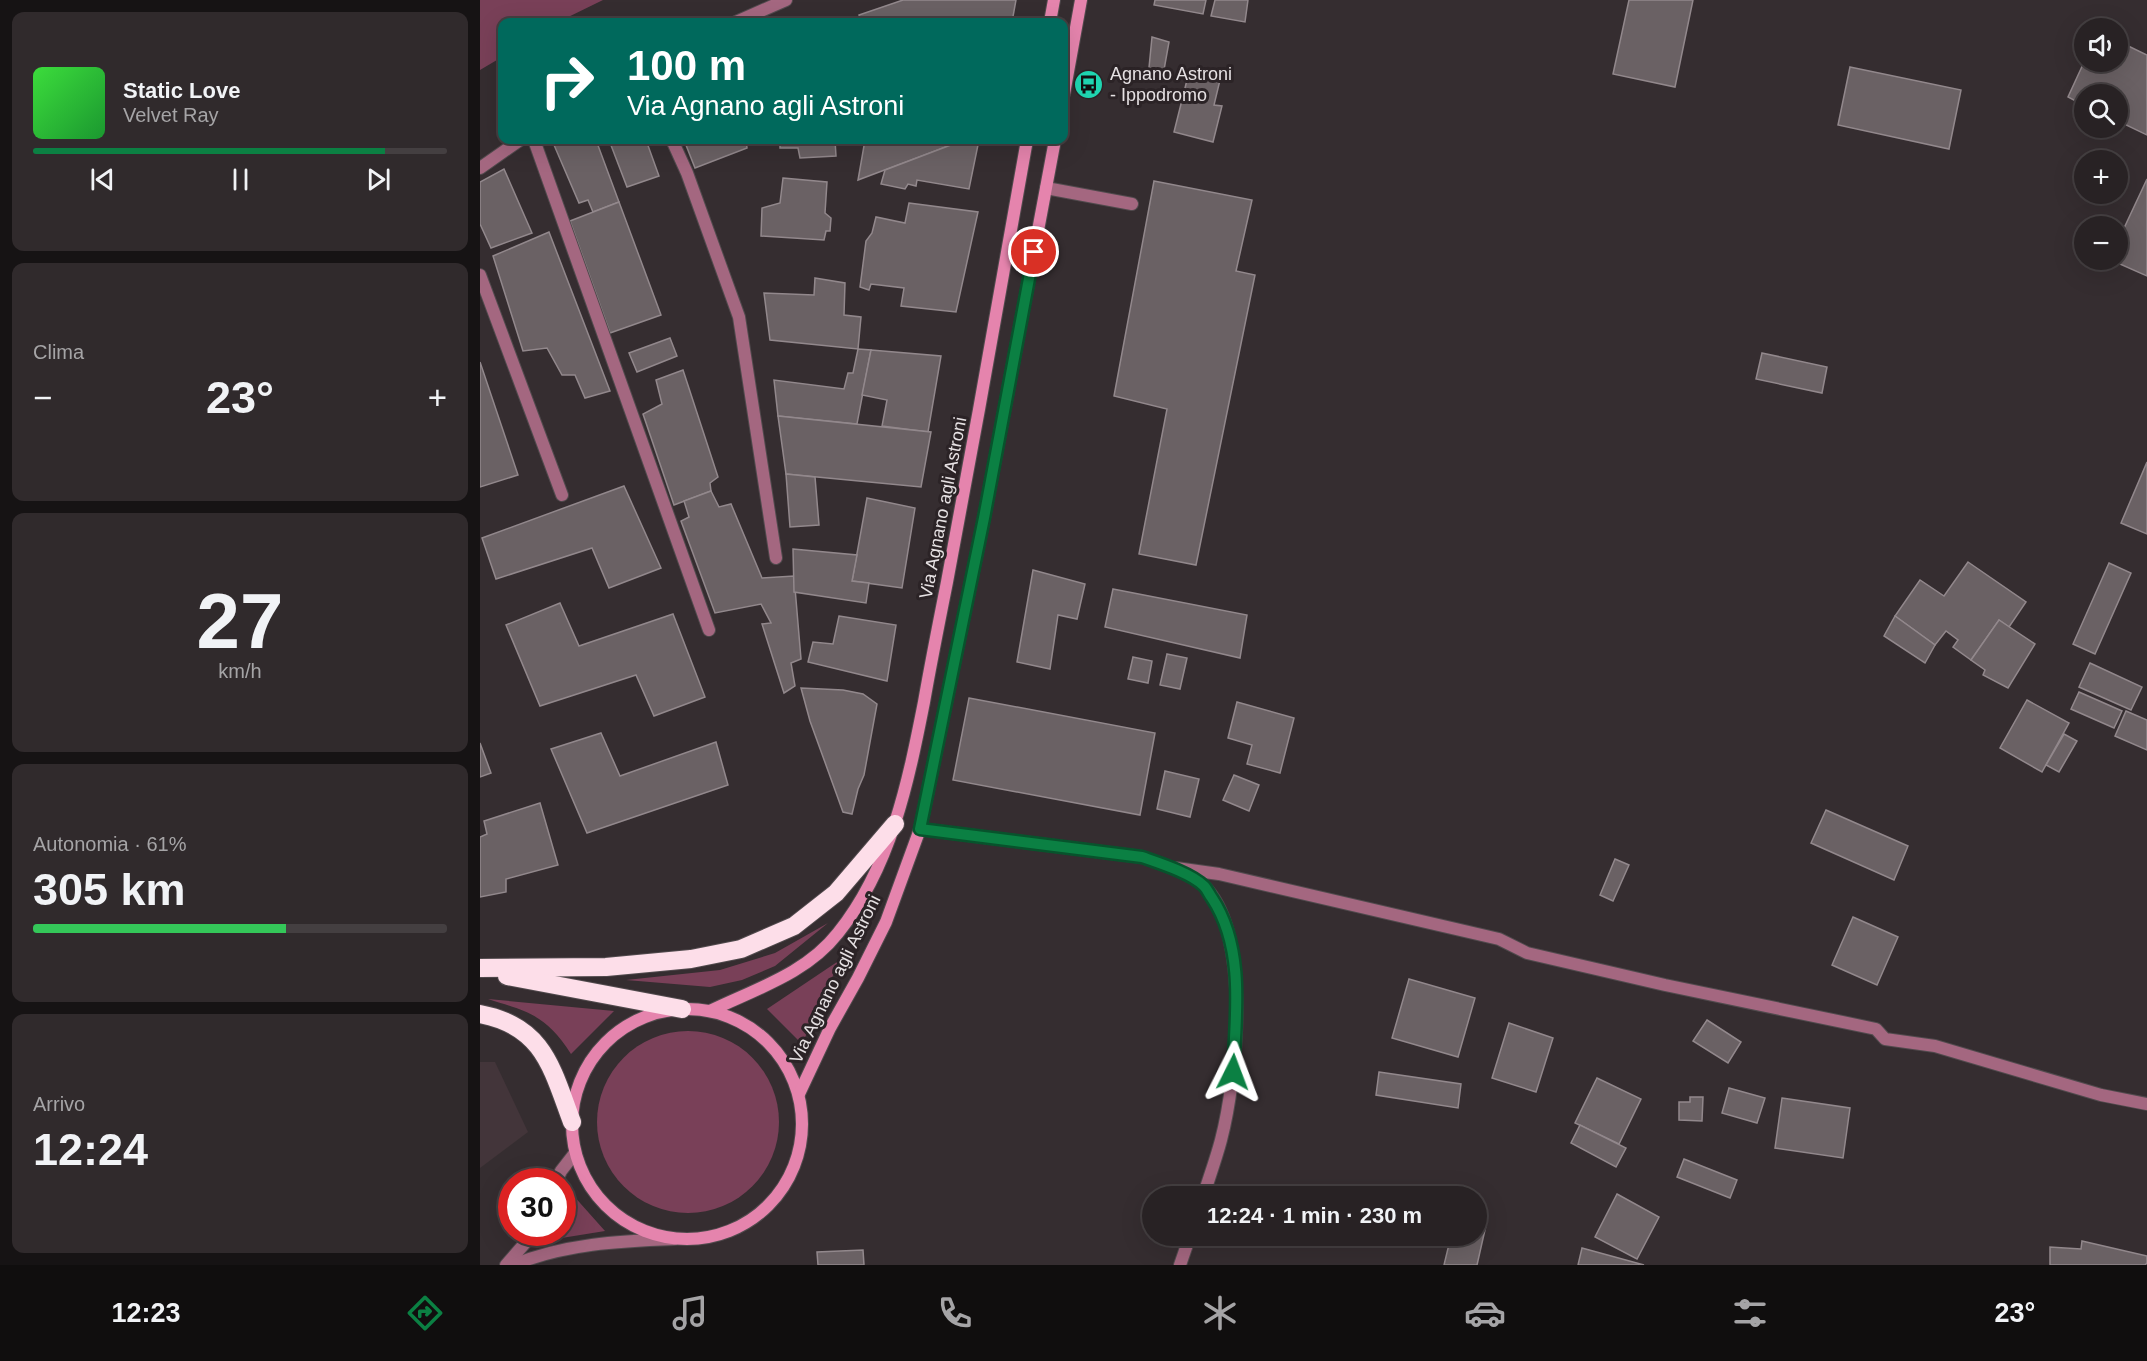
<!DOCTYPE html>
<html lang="it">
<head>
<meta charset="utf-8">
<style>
	:root { --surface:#282224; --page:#302a2c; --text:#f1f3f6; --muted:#a5a4a6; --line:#443f41; --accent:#0b8043 }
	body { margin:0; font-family:Helvetica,sans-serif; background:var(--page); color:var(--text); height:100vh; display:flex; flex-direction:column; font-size:22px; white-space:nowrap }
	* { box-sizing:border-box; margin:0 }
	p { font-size:20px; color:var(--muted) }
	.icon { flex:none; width:33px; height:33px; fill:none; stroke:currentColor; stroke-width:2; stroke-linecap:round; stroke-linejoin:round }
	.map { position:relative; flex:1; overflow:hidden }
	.side { display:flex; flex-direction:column; gap:12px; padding:12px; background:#161314; width:480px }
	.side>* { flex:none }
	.hud { position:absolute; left:18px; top:18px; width:570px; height:126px; border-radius:12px; box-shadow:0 6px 24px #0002,0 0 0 2px var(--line); background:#00695c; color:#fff; overflow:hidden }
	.fabs { position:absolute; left:1594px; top:18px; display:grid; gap:12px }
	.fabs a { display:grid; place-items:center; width:54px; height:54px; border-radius:50%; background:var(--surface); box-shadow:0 6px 24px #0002,0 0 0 2px var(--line); font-size:30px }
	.speed { position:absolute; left:18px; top:1168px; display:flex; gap:12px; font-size:30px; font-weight:700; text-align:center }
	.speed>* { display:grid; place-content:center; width:78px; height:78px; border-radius:50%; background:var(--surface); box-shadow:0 6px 24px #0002,0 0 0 2px var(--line); line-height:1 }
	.speed .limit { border:9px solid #d22; background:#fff; color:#111 }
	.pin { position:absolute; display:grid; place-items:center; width:51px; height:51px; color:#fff; margin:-26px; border:3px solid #fff; border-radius:50%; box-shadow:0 2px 6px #0007 }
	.me { position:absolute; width:66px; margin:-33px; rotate:3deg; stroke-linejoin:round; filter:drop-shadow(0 0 4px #0008) }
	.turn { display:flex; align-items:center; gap:21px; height:126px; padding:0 30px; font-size:27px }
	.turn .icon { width:78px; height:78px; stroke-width:2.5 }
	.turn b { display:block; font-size:42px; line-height:51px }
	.big { font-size:45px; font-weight:700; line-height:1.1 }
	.side .tile { flex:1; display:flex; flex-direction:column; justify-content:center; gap:9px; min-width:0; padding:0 21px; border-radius:12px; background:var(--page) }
	.side .dial { align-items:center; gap:0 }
	.dial b { font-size:78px; line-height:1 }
	.song { display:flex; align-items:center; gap:18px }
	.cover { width:72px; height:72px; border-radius:9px; background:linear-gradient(135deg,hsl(120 70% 55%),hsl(130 70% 35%)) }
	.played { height:6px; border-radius:3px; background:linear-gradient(90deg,var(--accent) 85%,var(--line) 85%) }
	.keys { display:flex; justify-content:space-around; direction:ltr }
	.heat { display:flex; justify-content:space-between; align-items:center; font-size:33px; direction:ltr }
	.charge { height:9px; border-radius:4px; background:linear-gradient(90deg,#34c759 61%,var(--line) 0) }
	.trip { position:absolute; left:662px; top:1186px; width:345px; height:60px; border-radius:30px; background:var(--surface); box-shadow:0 6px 24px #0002,0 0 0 2px var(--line); font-weight:700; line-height:60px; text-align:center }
	.dock { display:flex; height:96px; justify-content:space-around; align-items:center; background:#100e0e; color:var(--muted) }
	.dock .icon { width:42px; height:42px }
	.dock .active { color:var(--accent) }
	.dock b { font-size:27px; color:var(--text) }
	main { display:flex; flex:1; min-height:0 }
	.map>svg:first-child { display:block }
</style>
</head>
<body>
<main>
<section class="side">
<div class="tile">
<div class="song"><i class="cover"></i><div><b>Static Love</b><p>Velvet Ray</p></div></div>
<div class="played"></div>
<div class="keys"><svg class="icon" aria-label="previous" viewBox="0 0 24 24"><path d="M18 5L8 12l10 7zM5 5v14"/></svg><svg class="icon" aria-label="pause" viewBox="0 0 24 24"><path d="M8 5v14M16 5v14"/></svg><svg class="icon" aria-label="next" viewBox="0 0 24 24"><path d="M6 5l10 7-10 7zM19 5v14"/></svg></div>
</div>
<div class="tile"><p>Clima</p>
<div class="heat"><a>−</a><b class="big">23°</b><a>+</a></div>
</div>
<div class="tile dial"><b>27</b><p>km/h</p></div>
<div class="tile"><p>Autonomia · 61%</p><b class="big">305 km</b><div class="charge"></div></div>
<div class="tile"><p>Arrivo</p><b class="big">12:24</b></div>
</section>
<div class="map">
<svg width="1667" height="1265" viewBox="0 0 1667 1265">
	<rect width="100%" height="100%" fill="#352d30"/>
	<polygon fill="#43353a" points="0,1062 15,1062 48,1132 0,1168"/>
	<g fill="#794058">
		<polygon points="0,0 123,0 78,22 22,22 22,57 0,70"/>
		<polygon points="348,923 295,966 262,980 230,987 146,980 240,970 295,953"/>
		<polygon points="360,960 322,1044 287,1009"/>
		<path d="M8,999L134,1011L91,1054C66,1015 49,1012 8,999Z"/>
		<circle cx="208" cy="1122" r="91"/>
		<polygon points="92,1194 125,1231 63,1241 68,1233 82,1233 83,1209"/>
	</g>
	<g fill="#6a6164" stroke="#92888c" stroke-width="1.5">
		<polygon points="423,0 536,0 532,22 381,22 379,15"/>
		<polygon points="675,0 726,0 723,14 674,5"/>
		<polygon points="735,0 768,0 765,22 731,16"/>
		<polygon points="1149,0 1213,0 1195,87 1133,74"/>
		<polygon points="672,37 689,42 682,81 668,78"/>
		<polygon points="1638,41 1667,55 1667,135 1638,121 1638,94 1605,94 1605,106 1588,97 1605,60 1638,62"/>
		<polygon points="1370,67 1481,90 1469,149 1358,125"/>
		<polygon points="709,72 740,80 734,105 742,106 733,142 694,132"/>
		<polygon points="87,140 116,140 139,202 113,212 108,200 99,203 74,145"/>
		<polygon points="129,140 166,140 179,176 147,187"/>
		<polygon points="204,140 266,140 267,148 215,168"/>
		<polygon points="300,140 355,140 356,156 320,158 318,148 300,148"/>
		<polygon points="385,140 484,140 378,180"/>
		<polygon points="484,140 499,140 489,189 437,180 436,186 428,184 425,189 401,184 405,170"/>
		<polygon points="24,169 52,233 11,248 0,224 0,182"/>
		<polygon points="303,178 347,182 345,213 351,218 350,231 346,231 344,240 281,236 282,208 300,203"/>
		<polygon points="1667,179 1667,276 1631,260 1638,260 1638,241"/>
		<polygon points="674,181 772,200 756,271 775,275 716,565 659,554 687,409 634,396"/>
		<polygon points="139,202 181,315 130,333 90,221"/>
		<polygon points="429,203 498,212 476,312 421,306 424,288 391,284 389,290 380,287 386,241 392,233 396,217 425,223"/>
		<polygon points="69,232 130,391 105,398 95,375 82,375 67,348 43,351 13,256"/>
		<polygon points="335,278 365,283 364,315 381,317 378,349 290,340 284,293 334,295"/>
		<polygon points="190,338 197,356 157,372 149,353"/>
		<polygon points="378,349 391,350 377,424 298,416 294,380 364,389 368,373 373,373"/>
		<polygon points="391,350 461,356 448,432 402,426 407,400 382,395"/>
		<polygon points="1282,353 1347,367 1342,393 1276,379"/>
		<polygon points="0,362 38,475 0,487"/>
		<polygon points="203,370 238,477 230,483 231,491 194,505 163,414 182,404 176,380"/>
		<polygon points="298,416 451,432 441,487 306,474"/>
		<polygon points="1667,462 1667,534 1641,523"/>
		<polygon points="306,474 335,477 339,525 310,527"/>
		<polygon points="144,486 181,568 129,588 112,548 16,579 2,538"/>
		<polygon points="231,491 239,507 251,504 282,578 314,576 321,659 311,663 315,686 304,693 282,624 291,623 281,604 235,613 201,521 209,517 204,501"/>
		<polygon points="387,498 435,508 422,588 372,581"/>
		<polygon points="313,549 377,555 372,581 389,583 386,603 314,592"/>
		<polygon points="1488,562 1546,602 1529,627 1519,620 1491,660 1473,647 1478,640 1466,631 1455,645 1415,616 1440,580 1464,596"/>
		<polygon points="1629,563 1651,573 1615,654 1593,644"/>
		<polygon points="553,570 605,584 597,619 578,615 570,669 537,662"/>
		<polygon points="633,589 767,615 760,658 625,627"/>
		<polygon points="80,603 99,646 193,614 225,697 174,716 156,675 60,706 26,625"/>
		<polygon points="359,616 416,625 407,681 328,662 333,642 353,644"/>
		<polygon points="1415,616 1455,645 1445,663 1404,636"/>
		<polygon points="1519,620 1555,644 1528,688 1503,675 1505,670 1491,660"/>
		<polygon points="687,654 707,658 700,689 680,685"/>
		<polygon points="653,657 672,661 668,683 648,679"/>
		<polygon points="1610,663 1662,687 1651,710 1599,687"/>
		<polygon points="321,688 363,690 383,694 397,704 384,775 378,789 372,814 363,812 330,721"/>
		<polygon points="1599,692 1642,711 1634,728 1591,709"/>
		<polygon points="489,698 675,733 660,815 473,780"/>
		<polygon points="1547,700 1589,723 1562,772 1520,748"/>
		<polygon points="757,702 814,718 800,773 767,764 772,745 748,738"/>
		<polygon points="1646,711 1667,720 1667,750 1635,736"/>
		<polygon points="121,733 140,776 236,742 248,785 107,833 71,749"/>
		<polygon points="1584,734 1597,741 1579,772 1566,765"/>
		<polygon points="0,743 11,773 0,777"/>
		<polygon points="685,771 719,779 710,817 677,809"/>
		<polygon points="754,775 779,785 769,811 743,800"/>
		<polygon points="60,803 78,865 26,879 26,892 0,897 0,837 7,834 4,821"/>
		<polygon points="1346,810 1428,846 1414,880 1331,843"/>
		<polygon points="1135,859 1149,865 1133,901 1120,895"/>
		<polygon points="1373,917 1418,937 1397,985 1352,965"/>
		<polygon points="929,979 995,998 978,1057 912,1038"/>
		<polygon points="1227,1020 1261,1042 1248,1063 1213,1041"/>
		<polygon points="1029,1023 1073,1038 1056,1092 1012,1078"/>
		<polygon points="899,1072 981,1084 978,1108 896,1095"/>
		<polygon points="1117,1078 1161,1099 1139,1144 1095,1123"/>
		<polygon points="1249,1088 1285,1098 1277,1123 1242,1113"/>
		<polygon points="1210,1097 1223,1097 1222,1121 1199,1120 1199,1102 1210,1102"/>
		<polygon points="1302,1098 1370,1108 1363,1158 1295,1148"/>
		<polygon points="1100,1125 1146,1148 1136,1167 1091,1143"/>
		<polygon points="1204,1159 1257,1180 1250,1198 1197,1177"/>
		<polygon points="1137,1194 1179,1217 1157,1259 1115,1237"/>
		<polygon points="996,1218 1007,1221 997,1265 964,1265 971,1236 996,1236"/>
		<polygon points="1602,1241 1667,1256 1667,1263 1665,1265 1570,1265 1570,1247 1601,1249"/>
		<polygon points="1102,1248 1164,1265 1098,1265"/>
		<polygon points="383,1250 384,1265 338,1265 337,1252"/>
	</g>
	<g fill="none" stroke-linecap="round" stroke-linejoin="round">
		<defs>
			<g id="service">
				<polyline points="54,140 229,630"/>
				<polyline points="192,140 207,173 259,317 296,558"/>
				<polyline points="566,188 652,204"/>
				<polyline points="0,275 82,495"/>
				<polyline points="696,868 739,874 1019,939 1047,953 1185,985 1396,1029 1405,1039 1455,1046 1621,1095 1667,1104"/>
			</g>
			<g id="minor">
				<polyline points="256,22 306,0"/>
				<polyline points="0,168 40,140"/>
				<path d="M440,829L662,857C679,863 711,873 724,886C772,934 757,1079 741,1140C736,1159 729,1178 723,1197"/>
				<polyline points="700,1265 710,1236"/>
			</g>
			<g id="tertiary">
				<polyline points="76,1182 81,1171 95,1153"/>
				<polyline points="26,1265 46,1242 51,1233"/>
				<path d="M33,1265C84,1244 139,1241 194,1239"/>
			</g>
			<g id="secondary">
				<polyline points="570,22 574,0"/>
				<polyline points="584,94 601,0"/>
				<circle cx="207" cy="1124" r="115"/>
				<path d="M230,1011C275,989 326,974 358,933C411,867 428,783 444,702C451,662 459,622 467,582C495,435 521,287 547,140"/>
				<polyline points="319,1094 350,1028 378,978 406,922 440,829 504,518 575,140"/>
			</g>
			<g id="motorway">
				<polyline points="0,968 126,967 211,959 261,949 314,926 356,893 415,824"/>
				<polyline points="27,976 202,1009"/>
				<path d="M0,1014C64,1026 72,1069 92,1122"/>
			</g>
		</defs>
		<use href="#service" stroke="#514a4d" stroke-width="14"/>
		<use href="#minor" stroke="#514a4d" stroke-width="14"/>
		<use href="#tertiary" stroke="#514a4d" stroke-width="14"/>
		<use href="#secondary" stroke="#514a4d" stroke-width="14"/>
		<use href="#motorway" stroke="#514a4d" stroke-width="20"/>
		<use href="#service" stroke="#a46780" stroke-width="12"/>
		<use href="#minor" stroke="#a46780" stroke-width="12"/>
		<use href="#tertiary" stroke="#a46780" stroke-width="12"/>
		<use href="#secondary" stroke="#e584ad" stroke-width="12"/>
		<use href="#motorway" stroke="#fddee9" stroke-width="18"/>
	</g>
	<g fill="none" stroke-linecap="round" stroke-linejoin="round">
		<defs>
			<path id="route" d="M554,252L504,518L440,829L662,857C679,863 711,873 724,886C727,889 729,894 732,898C765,948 756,1015 753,1072"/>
		</defs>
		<use href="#route" stroke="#07532c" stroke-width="15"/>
		<use href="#route" stroke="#0b8043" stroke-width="10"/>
	</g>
	<defs>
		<symbol id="bus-disc" viewBox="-11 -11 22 22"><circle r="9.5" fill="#1fd5b0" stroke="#2b2326"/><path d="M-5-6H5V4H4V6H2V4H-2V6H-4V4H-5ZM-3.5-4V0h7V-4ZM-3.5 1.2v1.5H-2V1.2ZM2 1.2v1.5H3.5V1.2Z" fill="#111"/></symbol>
	</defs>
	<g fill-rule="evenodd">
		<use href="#bus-disc" x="592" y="68" width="33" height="33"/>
	</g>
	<g text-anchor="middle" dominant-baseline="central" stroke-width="6" stroke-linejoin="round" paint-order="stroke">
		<g font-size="18" fill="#e6e1e3" stroke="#2b2326" text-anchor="start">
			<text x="630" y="74">Agnano Astroni<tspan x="630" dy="21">- Ippodromo</tspan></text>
		</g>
		<g font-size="18" fill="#e6e1e3" stroke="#2b2326">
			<text transform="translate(463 508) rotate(-79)">Via Agnano agli Astroni</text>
			<text transform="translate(355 979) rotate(-64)">Via Agnano agli Astroni</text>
		</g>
	</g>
</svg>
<div class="fabs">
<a><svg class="icon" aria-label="sound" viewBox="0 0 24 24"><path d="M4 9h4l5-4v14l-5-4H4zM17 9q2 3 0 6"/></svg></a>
<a><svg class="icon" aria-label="search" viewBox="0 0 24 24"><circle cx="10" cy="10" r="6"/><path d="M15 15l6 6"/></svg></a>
<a>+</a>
<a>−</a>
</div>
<div class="speed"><div class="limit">30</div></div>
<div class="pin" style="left:554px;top:252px;background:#d93025"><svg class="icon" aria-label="arrive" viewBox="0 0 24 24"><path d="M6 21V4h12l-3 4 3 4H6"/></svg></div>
<svg class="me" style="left:753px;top:1072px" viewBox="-20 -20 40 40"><path d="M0-17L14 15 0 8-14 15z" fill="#0b8043" stroke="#fff" stroke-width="4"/></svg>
<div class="trip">12:24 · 1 min · 230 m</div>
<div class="hud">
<div class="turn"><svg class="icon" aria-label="right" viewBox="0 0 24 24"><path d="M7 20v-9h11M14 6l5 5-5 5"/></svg><div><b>100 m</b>Via Agnano agli Astroni</div></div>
</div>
</div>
</main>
<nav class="dock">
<b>12:23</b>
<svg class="icon active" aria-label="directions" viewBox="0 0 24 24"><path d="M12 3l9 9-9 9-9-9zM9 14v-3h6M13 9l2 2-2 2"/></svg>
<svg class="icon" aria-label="music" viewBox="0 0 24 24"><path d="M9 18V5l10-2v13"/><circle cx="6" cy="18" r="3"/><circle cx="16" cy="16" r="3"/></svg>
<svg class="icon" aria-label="phone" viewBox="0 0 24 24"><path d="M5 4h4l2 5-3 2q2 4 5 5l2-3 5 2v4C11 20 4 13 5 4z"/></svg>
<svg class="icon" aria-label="climate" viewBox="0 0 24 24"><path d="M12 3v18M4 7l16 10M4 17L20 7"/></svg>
<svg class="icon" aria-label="car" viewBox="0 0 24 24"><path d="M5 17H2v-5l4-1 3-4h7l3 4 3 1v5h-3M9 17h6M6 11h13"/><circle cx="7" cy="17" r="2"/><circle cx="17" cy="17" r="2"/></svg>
<svg class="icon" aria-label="filters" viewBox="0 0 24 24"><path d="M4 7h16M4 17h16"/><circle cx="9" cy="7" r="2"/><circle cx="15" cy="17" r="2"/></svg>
<b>23°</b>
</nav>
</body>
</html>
